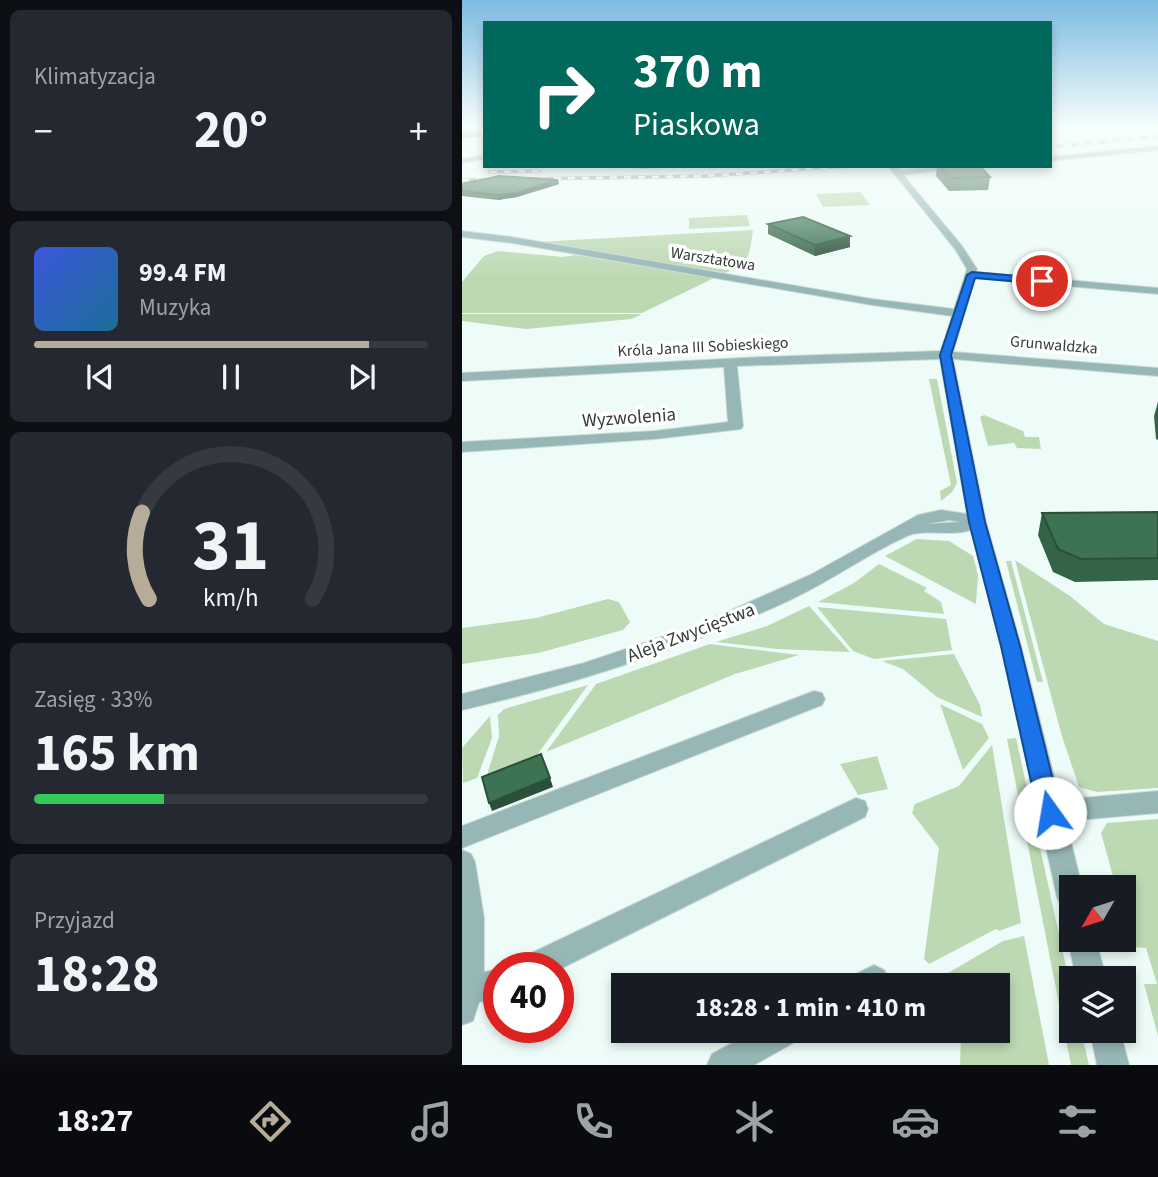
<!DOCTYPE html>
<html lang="pl">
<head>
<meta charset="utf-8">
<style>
	:root { --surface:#171b24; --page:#242831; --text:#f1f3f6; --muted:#9ea1a6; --line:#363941; --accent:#b7ac99 }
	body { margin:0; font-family:"Source Sans 3",sans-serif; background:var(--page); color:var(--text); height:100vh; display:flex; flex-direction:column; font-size:26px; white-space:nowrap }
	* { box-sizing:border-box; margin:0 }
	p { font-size:23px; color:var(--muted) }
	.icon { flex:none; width:38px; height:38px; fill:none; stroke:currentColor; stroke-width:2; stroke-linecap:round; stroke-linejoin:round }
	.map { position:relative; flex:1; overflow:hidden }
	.side { display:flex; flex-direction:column; gap:10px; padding:10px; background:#0d0f14; width:462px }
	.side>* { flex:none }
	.top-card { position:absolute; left:21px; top:21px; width:569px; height:147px; border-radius:0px; box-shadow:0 4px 10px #0003; background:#00695c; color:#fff; overflow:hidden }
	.needle { width:46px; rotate:231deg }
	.fabs { position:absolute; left:597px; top:875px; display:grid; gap:14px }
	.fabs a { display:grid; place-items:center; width:77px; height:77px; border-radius:0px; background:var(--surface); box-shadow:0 4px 10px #0003; font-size:35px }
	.speed { position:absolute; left:21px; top:952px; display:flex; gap:14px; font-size:35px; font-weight:700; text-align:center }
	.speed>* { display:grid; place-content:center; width:91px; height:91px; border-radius:50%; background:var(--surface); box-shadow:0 4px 10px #0003; line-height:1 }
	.speed .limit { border:10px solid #d22; background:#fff; color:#111 }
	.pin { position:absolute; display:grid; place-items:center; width:60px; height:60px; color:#fff; margin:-30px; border:4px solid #fff; border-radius:50%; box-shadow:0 2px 7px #0007 }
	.me { position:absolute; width:77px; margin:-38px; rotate:347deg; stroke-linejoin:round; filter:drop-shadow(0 0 5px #0008) }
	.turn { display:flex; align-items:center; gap:24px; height:147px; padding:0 35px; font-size:32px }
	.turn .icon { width:91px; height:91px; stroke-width:2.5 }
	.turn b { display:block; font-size:49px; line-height:60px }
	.big { font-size:52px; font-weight:700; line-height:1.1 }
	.side .widget { flex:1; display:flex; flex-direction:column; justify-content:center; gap:10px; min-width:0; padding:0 24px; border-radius:10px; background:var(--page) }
	.side .dial { align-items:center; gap:0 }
	.dial svg { height:182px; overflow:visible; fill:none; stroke:var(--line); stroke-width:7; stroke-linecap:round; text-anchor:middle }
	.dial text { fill:var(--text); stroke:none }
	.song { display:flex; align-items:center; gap:21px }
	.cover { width:84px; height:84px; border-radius:10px; background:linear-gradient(135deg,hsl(230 70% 55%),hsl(200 70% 35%)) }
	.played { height:7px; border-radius:4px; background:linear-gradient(90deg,var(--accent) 85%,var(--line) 85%) }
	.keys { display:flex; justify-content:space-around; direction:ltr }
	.heat { display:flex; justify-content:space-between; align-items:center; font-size:38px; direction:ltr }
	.charge { height:10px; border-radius:5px; background:linear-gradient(90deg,#34c759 33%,var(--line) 0) }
	.trip { position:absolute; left:149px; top:973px; width:399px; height:70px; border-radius:0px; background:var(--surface); box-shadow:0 4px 10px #0003; font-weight:700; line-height:70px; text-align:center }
	.menu { display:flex; height:112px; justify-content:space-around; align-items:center; background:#090b0e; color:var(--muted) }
	.menu .icon { width:49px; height:49px }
	.menu .on { color:var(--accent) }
	.menu b { font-size:32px; color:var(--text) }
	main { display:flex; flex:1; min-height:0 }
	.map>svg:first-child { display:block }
</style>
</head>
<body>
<main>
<section class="side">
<div class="widget"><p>Klimatyzacja</p>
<div class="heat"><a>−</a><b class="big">20°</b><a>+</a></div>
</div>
<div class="widget">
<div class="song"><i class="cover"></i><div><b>99.4 FM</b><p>Muzyka</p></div></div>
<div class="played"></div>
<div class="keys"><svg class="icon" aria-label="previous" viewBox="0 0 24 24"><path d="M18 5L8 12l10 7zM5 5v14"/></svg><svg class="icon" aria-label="pause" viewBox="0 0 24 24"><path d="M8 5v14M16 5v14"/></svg><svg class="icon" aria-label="next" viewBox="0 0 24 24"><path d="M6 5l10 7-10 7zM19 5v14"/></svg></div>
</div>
<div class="widget dial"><svg viewBox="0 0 100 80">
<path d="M14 69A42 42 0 1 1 86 69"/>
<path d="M14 69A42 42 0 0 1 11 31" stroke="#b7ac99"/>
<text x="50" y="56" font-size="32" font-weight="700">31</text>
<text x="50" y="72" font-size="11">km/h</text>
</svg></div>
<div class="widget"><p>Zasięg · 33%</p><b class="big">165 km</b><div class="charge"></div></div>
<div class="widget"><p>Przyjazd</p><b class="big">18:28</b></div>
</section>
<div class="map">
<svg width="696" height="1065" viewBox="0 0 696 1065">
	<rect width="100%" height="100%" fill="#edfcf8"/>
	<g fill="#bdd9b3">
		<polygon points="399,192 408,205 361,207 354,194"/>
		<polygon points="285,215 288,226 227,229 227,218"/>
		<path d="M291,230C287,257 288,264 262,273L75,242Z"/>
		<polygon points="36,251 101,257 113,255 252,278 180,313 0,313 0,282 22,256"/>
		<polygon points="0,314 177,314 179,315 169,319 64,329 0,321"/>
		<polygon points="467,379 475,379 495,483 490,492 479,501 478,491 489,485"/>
		<polygon points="522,415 561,431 563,437 577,437 579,449 555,448 552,443 526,446 518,417"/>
		<polygon points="455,539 487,541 511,556 516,575 514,604 423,556"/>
		<polygon points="553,560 608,596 642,624 696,641 696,788 635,792 617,787 599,733"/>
		<polygon points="544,561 549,561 581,682 575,682"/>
		<polygon points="417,564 465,588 462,591 479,602 482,614 356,602 392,583"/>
		<polygon points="146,599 157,602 168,622 161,630 76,653 0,664 0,628 74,618"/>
		<polygon points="347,606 388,652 315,649 254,642 305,626"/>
		<polygon points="355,607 484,619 490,650 412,659 391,651"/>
		<polygon points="248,644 337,655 273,674 84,752 134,684"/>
		<polygon points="492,654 518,705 520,717 475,697 441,669 420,661"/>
		<polygon points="126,685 75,755 25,775 37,736 36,715 42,709"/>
		<polygon points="478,704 520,724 527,738 501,770"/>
		<polygon points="28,716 30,738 15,778 1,783 0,748"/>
		<polygon points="554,738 609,989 609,1031 619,1031 627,1065 609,1065 545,739"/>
		<polygon points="530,745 559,923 537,931 534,929 467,964 462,959 477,848 450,813 453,804 497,786"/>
		<polygon points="415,756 426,789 396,795 378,764"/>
		<polygon points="696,819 696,1036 682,984 695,984 684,948 670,947 662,916 662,887 654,887 639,833 645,823"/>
		<polygon points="562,936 587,1065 498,1065 499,1037 496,1031 536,1031 536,985 473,985 474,980 541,941"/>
	</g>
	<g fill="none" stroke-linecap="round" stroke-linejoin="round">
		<defs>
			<g id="minor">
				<polygon points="696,146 696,150 588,161 588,157"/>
				<polygon points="23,155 23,159 0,163 0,159"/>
				<path d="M426,166H434L438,170L513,166L441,175L500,246L515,269L514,272L696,288V294L513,278L491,352L696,368V376L491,359L524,522L559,646L598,800L696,791V813L604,821L620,887H609V910L599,906L595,897L539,646L509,530C489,537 462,528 445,536C405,554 369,581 328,600C223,649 113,684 0,710V694L122,663L238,624L348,575L456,515L479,510L505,514L478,359L275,366L281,426L279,429L193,439L0,452V442L193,431L266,422L262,367L0,381V373L299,357L479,351L490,316L410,305L50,243L0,237V231L50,237L410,299L492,309L505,269L493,249ZM487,520L498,522L465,524Z"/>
				<polygon points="352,691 360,693 363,699 360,705 0,848 0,826"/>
				<polygon points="394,798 403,801 406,809 403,817 96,970 55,968 59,958"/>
				<polygon points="0,850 9,854 13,862 22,918 22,972 37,969 37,999 17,1002 11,1021 0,1025"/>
				<polygon points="609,932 609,940 634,940 644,978 614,978 606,940"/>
				<polygon points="412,965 422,970 427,980 425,985 387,985 392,975"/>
				<polygon points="292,1031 337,1031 333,1042 292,1065 245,1065 250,1054"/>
				<polygon points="628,1031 658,1031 667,1065 635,1065"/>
			</g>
		</defs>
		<use href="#minor" stroke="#ccd9d6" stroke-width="2"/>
		<use href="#minor" fill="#96b7b6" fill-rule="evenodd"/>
		<defs>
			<g id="rail">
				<polyline points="588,147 696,136"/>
				<polyline points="178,167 206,166"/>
				<polyline points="28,172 77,171"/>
				<polyline points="64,179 244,176 386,166"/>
				<polyline points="0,180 39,180"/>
			</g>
		</defs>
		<use href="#rail" stroke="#98a3a0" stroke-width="3.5"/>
		<use href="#rail" stroke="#fff" stroke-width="2.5" stroke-dasharray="7" stroke-linecap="butt"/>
	</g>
	<g fill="#346347">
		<polygon points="475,166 518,166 528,177 526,190 487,191 474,176"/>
		<polygon points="96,180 97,184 55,197 36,200 0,196 0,184"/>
		<polygon points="306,224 388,236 388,247 353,256 306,234"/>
		<polygon points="696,402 696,440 694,439 692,416"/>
		<polygon points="696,512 696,580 613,582 591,572 576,535 580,513"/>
	</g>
	<g fill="#2a503a">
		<polygon points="0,129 18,129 20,137 0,138"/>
		<polygon points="96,180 97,184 55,197 36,200 35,195"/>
		<polygon points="388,236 388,247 353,256 353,245"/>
		<polygon points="88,778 91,787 30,811 27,803"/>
	</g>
	<g fill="#3c7353" stroke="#2a503a" stroke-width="2">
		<polygon points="478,166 518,166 528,177 488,178"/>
		<polygon points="37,176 96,180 54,193 35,195 0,191 0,184"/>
		<polygon points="341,217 388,236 353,245 306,224"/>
		<polygon points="696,512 696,558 619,559 596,549 580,513"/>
		<polygon points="79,754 88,778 27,803 20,777"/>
	</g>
	<linearGradient id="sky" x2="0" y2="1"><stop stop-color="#7cbbe1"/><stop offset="0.46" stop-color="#f7fefc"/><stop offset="1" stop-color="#f7fefc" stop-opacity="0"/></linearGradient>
	<rect width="696" height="278" fill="url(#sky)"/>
	<polygon fill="#1a73e8" stroke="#114b97" stroke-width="2" points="510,272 580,278 585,281 580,284 513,278 489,355 523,522 558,646 599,813 596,819 588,822 580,819 576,813 539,646 507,522 478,355 505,275"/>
	<g text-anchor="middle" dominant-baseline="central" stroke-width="7" stroke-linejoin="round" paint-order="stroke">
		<g font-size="16" fill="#363c3a" stroke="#fff">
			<text transform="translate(251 259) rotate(9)">Warsztatowa</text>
			<text transform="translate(592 345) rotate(5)">Grunwaldzka</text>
			<text transform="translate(241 347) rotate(-3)">Króla Jana III Sobieskiego</text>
		</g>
		<g font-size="19" fill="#363c3a" stroke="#fff">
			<text transform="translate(167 418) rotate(-4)">Wyzwolenia</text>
			<text transform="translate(229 633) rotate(-21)">Aleja Zwycięstwa</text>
		</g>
	</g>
</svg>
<div class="fabs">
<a><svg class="needle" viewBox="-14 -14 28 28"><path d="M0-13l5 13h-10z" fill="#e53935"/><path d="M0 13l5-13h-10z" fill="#9ea1a6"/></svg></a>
<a><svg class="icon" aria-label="layers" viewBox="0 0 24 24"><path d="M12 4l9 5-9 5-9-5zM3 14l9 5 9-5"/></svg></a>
</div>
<div class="speed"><div class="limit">40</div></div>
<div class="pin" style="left:580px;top:281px;background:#d93025"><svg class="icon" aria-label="arrive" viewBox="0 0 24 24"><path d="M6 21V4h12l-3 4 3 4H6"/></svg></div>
<svg class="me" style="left:588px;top:813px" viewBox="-20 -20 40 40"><circle r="19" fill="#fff"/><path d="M0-13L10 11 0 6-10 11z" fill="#1a73e8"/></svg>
<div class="trip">18:28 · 1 min · 410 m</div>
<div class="top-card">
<div class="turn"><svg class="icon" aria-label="right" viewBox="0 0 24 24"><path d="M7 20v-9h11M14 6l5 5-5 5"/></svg><div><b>370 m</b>Piaskowa</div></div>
</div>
</div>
</main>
<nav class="menu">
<b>18:27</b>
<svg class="icon on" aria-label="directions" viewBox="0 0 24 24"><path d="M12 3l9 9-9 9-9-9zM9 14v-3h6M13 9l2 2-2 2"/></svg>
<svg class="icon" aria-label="music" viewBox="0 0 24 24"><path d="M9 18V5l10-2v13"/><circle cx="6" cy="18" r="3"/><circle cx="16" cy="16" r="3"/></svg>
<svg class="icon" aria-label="phone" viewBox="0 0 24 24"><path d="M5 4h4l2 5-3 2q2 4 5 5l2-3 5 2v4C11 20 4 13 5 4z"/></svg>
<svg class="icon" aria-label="climate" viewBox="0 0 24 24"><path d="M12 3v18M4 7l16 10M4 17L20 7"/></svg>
<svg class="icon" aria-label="car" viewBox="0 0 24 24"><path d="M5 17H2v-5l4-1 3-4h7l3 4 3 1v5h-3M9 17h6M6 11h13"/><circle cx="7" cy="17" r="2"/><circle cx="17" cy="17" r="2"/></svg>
<svg class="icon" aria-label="filters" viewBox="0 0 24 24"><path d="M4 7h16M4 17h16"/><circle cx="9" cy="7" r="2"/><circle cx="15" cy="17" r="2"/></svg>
</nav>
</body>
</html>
